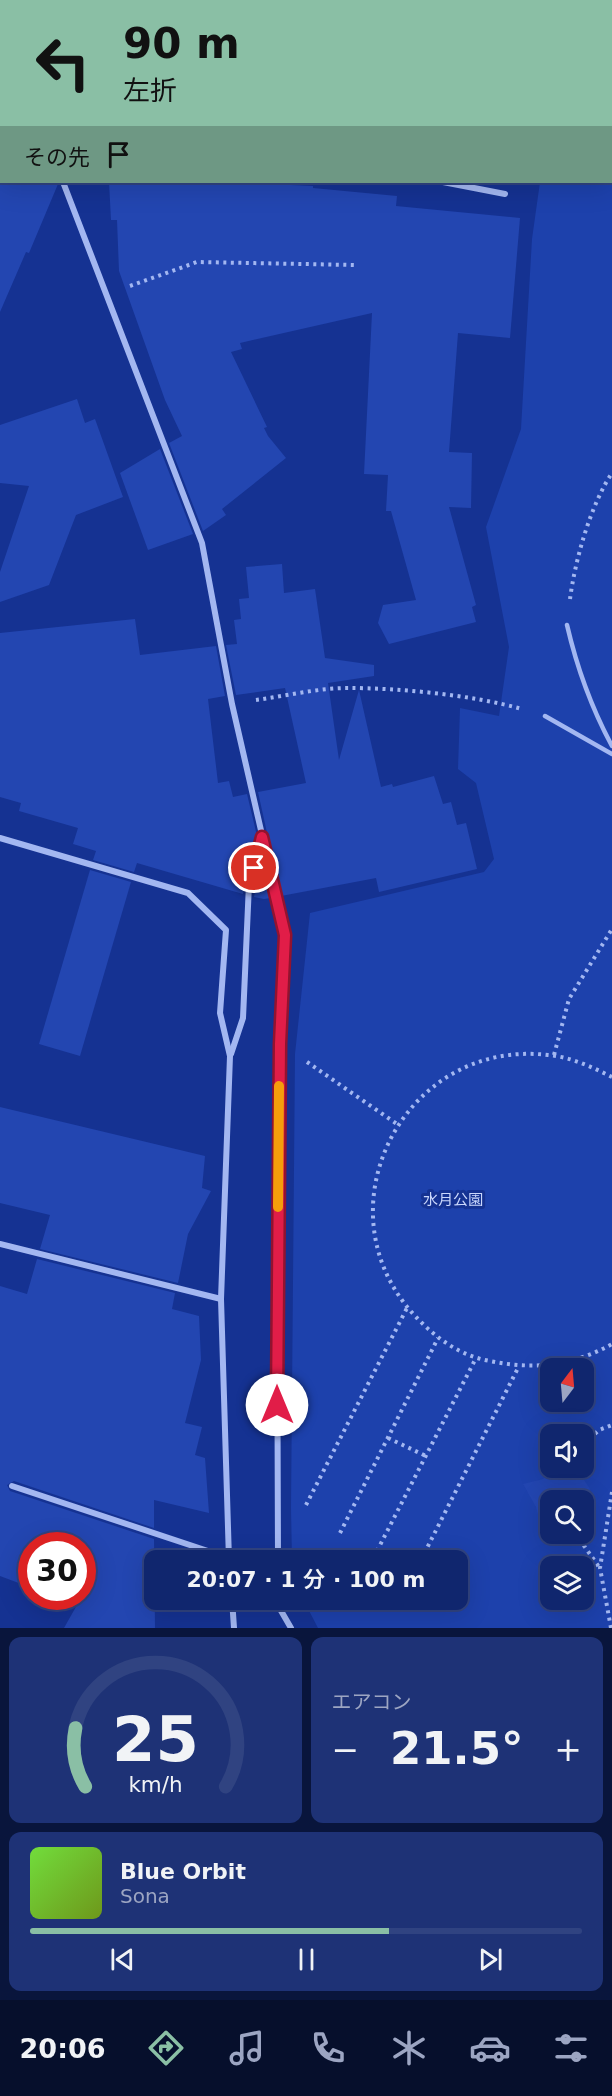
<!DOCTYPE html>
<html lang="ja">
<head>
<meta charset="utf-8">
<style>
	:root { --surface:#10266e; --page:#1e3276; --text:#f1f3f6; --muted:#9ca5c2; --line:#304381; --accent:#8abfa5 }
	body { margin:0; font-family:"DejaVu Sans","Noto Sans JP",sans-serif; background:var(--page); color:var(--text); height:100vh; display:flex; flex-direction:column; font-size:22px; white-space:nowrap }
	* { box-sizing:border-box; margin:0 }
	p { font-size:20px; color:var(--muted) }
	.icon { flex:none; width:33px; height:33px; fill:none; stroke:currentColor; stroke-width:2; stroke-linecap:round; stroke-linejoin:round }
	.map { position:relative; height:1628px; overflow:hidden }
	.panel { display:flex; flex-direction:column; gap:9px; padding:9px; background:#09153c; flex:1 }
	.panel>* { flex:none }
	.guide { position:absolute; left:0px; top:0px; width:612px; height:183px; box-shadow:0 6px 24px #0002,0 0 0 2px var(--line); background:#8abfa5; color:#111; overflow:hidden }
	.needle { width:39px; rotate:16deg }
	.fabs { position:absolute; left:540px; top:1358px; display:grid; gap:12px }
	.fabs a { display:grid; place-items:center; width:54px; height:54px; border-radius:12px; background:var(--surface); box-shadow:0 6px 24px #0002,0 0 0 2px var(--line); font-size:30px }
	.speed { position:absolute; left:18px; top:1532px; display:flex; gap:12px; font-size:30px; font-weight:700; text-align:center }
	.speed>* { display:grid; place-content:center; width:78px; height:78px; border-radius:50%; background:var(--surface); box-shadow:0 6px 24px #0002,0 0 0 2px var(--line); line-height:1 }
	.speed .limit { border:9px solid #d22; background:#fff; color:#111 }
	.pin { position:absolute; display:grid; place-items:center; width:51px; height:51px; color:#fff; margin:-26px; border:3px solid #fff; border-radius:50%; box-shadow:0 2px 6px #0007 }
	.me { position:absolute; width:66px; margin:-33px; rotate:0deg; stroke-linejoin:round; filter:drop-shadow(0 0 4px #0008) }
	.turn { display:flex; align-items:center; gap:21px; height:126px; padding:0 24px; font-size:27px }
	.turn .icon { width:78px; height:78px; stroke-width:2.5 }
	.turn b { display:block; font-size:42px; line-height:51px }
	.then { display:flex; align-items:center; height:57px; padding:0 24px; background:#0003; gap:12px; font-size:22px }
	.big { font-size:45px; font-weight:600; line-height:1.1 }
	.panel .widget { flex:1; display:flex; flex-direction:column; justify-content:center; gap:9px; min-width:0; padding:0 21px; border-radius:12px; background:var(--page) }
	.panel .dial { align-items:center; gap:0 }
	.dial svg { height:156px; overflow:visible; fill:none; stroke:var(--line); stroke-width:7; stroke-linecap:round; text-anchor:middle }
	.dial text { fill:var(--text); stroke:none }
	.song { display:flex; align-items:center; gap:18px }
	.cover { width:72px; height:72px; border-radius:9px; background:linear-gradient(135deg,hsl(100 70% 55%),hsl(80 70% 35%)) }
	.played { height:6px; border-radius:3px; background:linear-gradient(90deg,var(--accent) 65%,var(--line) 65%) }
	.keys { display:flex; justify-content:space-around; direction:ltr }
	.heat { display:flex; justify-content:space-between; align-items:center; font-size:33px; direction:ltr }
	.panel .tiles { flex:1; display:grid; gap:9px; grid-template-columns:1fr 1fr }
	.widget:last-child { grid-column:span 2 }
	.trip { position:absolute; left:144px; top:1550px; width:324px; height:60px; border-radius:12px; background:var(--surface); box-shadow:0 6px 24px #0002,0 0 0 2px var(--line); font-weight:600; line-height:60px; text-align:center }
	.dock { display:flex; height:96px; justify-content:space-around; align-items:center; background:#060f2c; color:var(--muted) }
	.dock .icon { width:42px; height:42px }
	.dock .active { color:var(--accent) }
	.dock b { font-size:27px; color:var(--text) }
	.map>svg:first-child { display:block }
</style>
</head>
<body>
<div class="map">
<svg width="612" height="1628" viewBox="0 0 612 1628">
	<rect width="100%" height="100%" fill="#153292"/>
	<path fill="#1d41ac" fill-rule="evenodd" d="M588,0H612V1628H318L303,1599H458V1560H292L291,1508L295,1054L310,913L484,872L494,859L476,783L458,769L460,708L499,716L509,647L486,527L521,429L532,239L540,182H610V2ZM550,1368H584V1401H550ZM550,1434H584V1467H550ZM550,1500H584V1533H550ZM550,1566H584V1599H550Z"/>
	<g fill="#2346b1">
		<polygon points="0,182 58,182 58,184 29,253 26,252 0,312"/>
		<polygon points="109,182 224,182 313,186 313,188 397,196 396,206 520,218 510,338 458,333 449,452 472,453 471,508 449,507 476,605 472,607 476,622 389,644 378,623 383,605 416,600 391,511 386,511 388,475 364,474 372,313 240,343 242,349 231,352 267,427 264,428 268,436 286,458 222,509 226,515 203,531 169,443 182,436 165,400 119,271 117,220 111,220"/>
		<polygon points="77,399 85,423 95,419 123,497 76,515 49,585 0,602 0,572 29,486 0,483 0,425"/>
		<polygon points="160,449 193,534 148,550 120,473"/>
		<polygon points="282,564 284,593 315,589 325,658 374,665 374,676 328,683 339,760 359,690 381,787 392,784 393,787 434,776 443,804 451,802 457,825 466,823 477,869 379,892 376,878 281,896 258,792 306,783 285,688 236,695 226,645 237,644 234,620 241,619 239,599 249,598 246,567"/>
		<polygon points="135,619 140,655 216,646 225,696 208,699 218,783 229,781 233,797 247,794 257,836 243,894 137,863 134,872 93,860 96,851 73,844 78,828 19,811 21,803 0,797 0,633"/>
		<polygon points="262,857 271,898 264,899 254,897"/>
		<polygon points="90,870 131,882 80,1056 39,1044"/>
		<polygon points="0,1107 205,1156 202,1188 211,1191 188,1234 178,1283 40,1249 50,1215 0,1203"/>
		<polygon points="37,1259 175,1293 172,1309 199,1316 201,1360 185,1423 202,1427 195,1455 205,1458 209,1513 154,1500 154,1528 14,1481 7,1485 10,1491 154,1539 155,1628 64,1628 77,1605 53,1596 82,1596 82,1545 32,1545 32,1588 0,1576 0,1286 27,1294"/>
		<polygon points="552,1469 582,1477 590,1489 584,1513 584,1500 550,1500 550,1523 540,1522 536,1507 523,1484 543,1479"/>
	</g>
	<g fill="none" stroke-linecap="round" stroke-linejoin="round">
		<g stroke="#a3b7f1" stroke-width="4" stroke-dasharray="3 4.5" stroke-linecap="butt">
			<polyline points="79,2 80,0"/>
			<polyline points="130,286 197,262 355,265"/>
			<path d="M570,599C575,561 590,506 612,473"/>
			<path d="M256,700C286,696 318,688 348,688C400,688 472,695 522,709"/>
			<polyline points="554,1055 569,999 612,929"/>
			<polyline points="307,1062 397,1124"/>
			<path d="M612,1077C592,1067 571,1057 548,1055C403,1038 315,1212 417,1318C437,1339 461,1356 490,1361C533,1370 573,1366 612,1344"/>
			<polyline points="388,1438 426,1456"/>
			<polyline points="584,1444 599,1430 612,1425"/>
			<polyline points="572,1468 572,1467"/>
			<polyline points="306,1505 407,1308"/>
			<polyline points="340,1533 438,1338"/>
			<polyline points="575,1533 599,1567"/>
			<polyline points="377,1551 476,1358"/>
			<polyline points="421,1560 519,1366"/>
			<polyline points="611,1628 600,1568 612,1492"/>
		</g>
		<g stroke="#a3b7f1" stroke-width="4.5">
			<path d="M567,625C577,668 591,707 612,746"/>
			<polyline points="545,716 612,754"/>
		</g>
		<g stroke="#a3b7f1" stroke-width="6">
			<polyline points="168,0 169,2"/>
			<polyline points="148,2 150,0"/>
			<polyline points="337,2 338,0"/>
			<polyline points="0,75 2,76"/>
			<polyline points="63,182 202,543 232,704 285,935 280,1044 277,1264 278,1560"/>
			<polyline points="443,182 505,194"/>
			<polyline points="0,838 188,893 226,930 220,1013 230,1056 221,1299 229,1560"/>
			<polyline points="231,1054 243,1018 249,884 262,837"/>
			<polyline points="0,1244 221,1299"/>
			<polyline points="12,1486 229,1558"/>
			<polyline points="232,1599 234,1628"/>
			<polyline points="280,1599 280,1609 291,1628"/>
		</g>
	</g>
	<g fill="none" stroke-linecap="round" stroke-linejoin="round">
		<defs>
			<polyline id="route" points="254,868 262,837 285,935 280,1044 277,1405"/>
		</defs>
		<use href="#route" stroke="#92132f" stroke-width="15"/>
		<use href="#route" stroke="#e11d48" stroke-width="10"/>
		<polyline stroke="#f59e0b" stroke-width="10" points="278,1207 279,1086"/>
	</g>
	<g text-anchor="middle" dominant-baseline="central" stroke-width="6" stroke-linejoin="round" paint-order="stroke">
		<g font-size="15" fill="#cad7fc" stroke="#153292">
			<text x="453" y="1200">水月公園</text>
		</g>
	</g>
</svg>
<div class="fabs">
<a><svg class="needle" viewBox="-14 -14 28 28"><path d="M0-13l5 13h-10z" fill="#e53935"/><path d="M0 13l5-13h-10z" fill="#9ca5c2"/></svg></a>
<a><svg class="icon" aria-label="sound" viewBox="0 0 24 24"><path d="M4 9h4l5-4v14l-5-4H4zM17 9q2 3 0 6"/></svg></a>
<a><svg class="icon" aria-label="search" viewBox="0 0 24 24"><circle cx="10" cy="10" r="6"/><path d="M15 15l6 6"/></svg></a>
<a><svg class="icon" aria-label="layers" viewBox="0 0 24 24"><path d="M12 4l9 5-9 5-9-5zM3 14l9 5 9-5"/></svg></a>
</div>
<div class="speed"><div class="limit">30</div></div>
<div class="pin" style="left:254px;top:868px;background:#d93025"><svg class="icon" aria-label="arrive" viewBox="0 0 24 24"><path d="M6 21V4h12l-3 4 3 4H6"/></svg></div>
<svg class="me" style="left:277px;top:1405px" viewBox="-20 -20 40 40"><circle r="19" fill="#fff"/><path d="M0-13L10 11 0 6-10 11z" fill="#e11d48"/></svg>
<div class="trip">20:07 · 1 分 · 100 m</div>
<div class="guide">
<div class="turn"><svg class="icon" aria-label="left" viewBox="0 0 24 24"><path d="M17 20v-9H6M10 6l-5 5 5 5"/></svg><div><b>90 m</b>左折</div></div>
<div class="then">その先<svg class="icon" aria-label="arrive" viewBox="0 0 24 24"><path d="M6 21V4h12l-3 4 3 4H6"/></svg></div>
</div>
</div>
<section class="panel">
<div class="tiles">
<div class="widget dial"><svg viewBox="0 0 100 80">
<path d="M14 69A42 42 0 1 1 86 69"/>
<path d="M14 69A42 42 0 0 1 9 39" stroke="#8abfa5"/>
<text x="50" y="56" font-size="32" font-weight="700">25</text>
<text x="50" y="72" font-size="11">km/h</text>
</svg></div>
<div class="widget"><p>エアコン</p>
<div class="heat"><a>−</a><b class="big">21.5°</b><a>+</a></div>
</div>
<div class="widget">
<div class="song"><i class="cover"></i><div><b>Blue Orbit</b><p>Sona</p></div></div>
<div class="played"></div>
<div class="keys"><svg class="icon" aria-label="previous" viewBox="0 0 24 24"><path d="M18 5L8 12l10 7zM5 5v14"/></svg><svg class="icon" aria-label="pause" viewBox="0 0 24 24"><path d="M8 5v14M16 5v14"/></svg><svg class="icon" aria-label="next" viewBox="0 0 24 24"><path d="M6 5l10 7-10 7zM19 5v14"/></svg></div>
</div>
</div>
</section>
<nav class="dock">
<b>20:06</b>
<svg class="icon active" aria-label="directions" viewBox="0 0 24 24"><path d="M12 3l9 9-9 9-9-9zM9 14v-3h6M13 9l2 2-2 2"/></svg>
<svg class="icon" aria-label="music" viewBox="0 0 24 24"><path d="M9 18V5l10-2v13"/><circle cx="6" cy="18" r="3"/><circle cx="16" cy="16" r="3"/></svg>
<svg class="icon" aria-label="phone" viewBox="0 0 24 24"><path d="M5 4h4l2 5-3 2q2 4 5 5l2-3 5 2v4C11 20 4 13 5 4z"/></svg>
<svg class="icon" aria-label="climate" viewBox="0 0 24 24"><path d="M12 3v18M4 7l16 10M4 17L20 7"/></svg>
<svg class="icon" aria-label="car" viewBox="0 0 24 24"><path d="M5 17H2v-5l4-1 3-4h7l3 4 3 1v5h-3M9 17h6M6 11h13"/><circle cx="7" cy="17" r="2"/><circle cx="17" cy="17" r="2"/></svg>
<svg class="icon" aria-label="filters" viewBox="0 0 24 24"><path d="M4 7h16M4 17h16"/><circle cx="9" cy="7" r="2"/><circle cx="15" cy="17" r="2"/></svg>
</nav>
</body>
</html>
